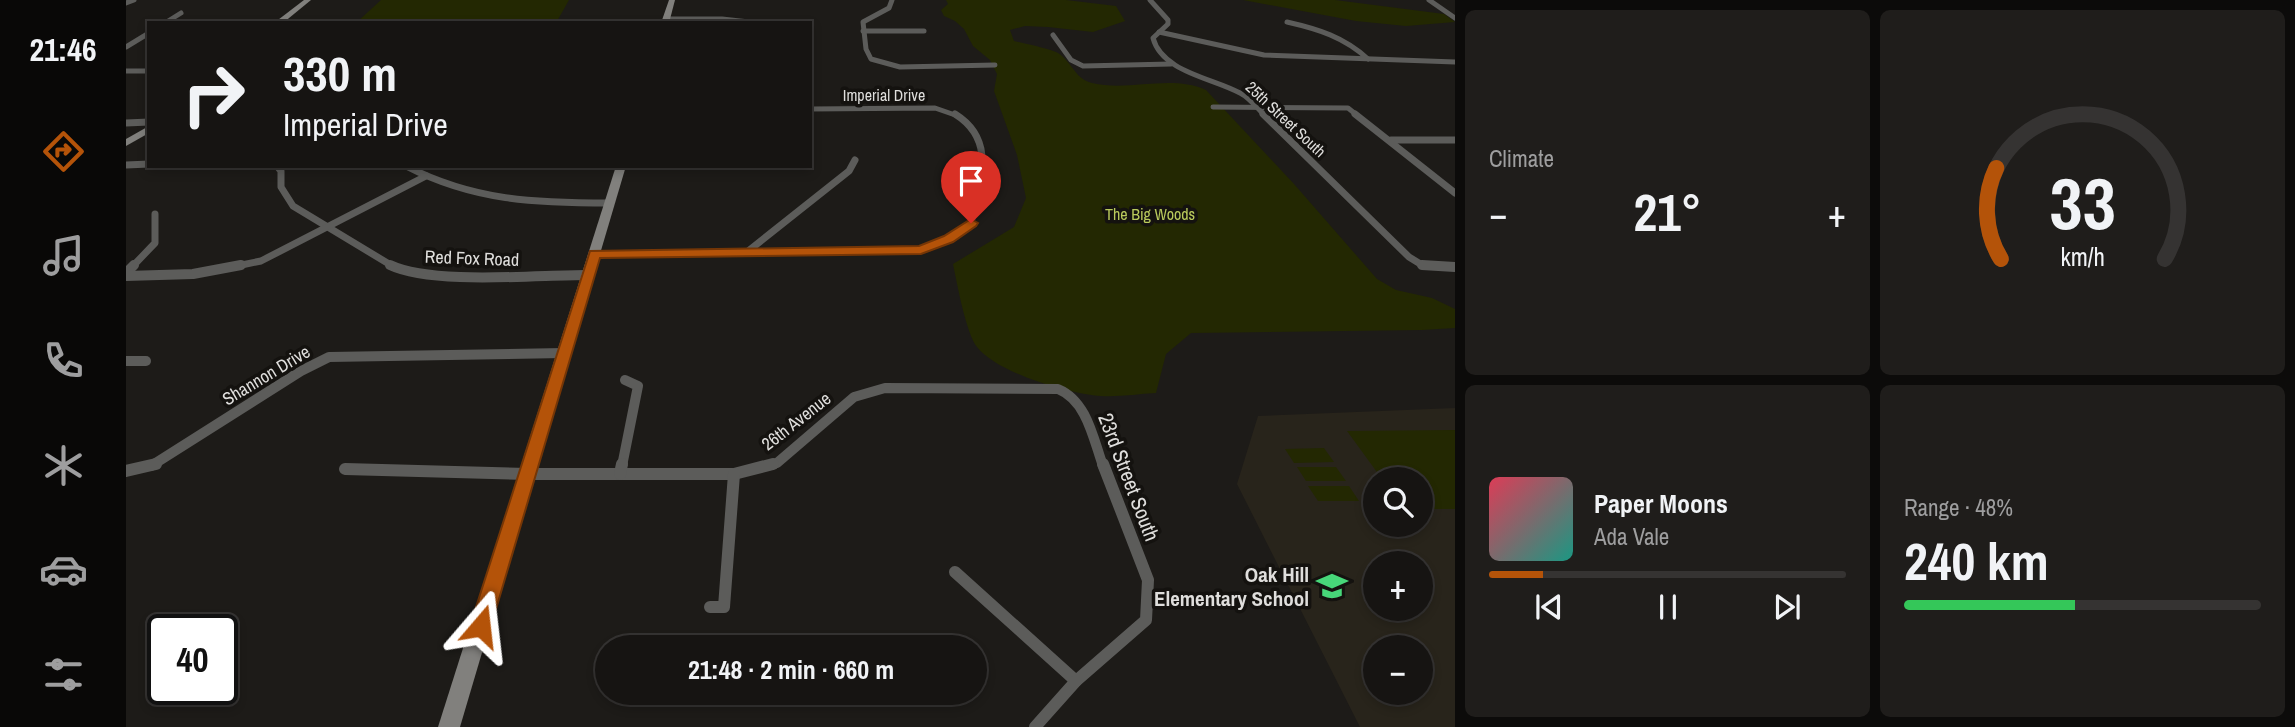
<!DOCTYPE html>
<html lang="en">
<head>
<meta charset="utf-8">
<style>
	:root { --surface:#161412; --page:#1f1d1b; --text:#f1f3f6; --muted:#9e9e9f; --line:#353332; --accent:#b45309 }
	body { margin:0; font-family:"Archivo Narrow",sans-serif; background:var(--page); color:var(--text); height:100vh; display:flex; flex-direction:column; font-size:26px; white-space:nowrap }
	* { box-sizing:border-box; margin:0 }
	p { font-size:23px; color:var(--muted) }
	.icon { flex:none; width:38px; height:38px; fill:none; stroke:currentColor; stroke-width:2; stroke-linecap:round; stroke-linejoin:round }
	.map { position:relative; flex:1; overflow:hidden }
	.panel { display:flex; flex-direction:column; gap:10px; padding:10px; background:#0c0b0a; width:840px }
	.panel>* { flex:none }
	.banner { position:absolute; left:21px; top:21px; width:665px; height:147px; border-radius:0px; box-shadow:0 4px 10px #0003,0 0 0 2px var(--line); background:#161412; color:var(--text); overflow:hidden }
	.buttons { position:absolute; left:1237px; top:467px; display:grid; gap:14px }
	.buttons a { display:grid; place-items:center; width:70px; height:70px; border-radius:50%; background:var(--surface); box-shadow:0 4px 10px #0003,0 0 0 2px var(--line); font-size:35px }
	.speed { position:absolute; left:21px; top:614px; display:flex; gap:14px; font-size:35px; font-weight:700; text-align:center }
	.speed>* { display:grid; place-content:center; width:91px; height:91px; border-radius:50%; background:var(--surface); box-shadow:0 4px 10px #0003,0 0 0 2px var(--line); line-height:1 }
	.speed .limit { border:4px solid #111; border-radius:10px; background:#fff; color:#111 }
	.pin { position:absolute; display:grid; place-items:center; width:60px; height:60px; color:#fff; margin:-72px -30px; border-radius:50% 50% 50% 0; rotate:-45deg; box-shadow:0 0 7px #0007 }
	.pin .icon { rotate:45deg }
	.me { position:absolute; width:77px; margin:-38px; rotate:17deg; stroke-linejoin:round; filter:drop-shadow(0 0 5px #0008) }
	.turn { display:flex; align-items:center; gap:24px; height:147px; padding:0 21px; font-size:32px }
	.turn .icon { width:91px; height:91px; stroke-width:2.5 }
	.turn b { display:block; font-size:49px; line-height:60px }
	.big { font-size:52px; font-weight:700; line-height:1.1 }
	.panel .tile { flex:1; display:flex; flex-direction:column; justify-content:center; gap:10px; min-width:0; padding:0 24px; border-radius:10px; background:var(--page) }
	.panel .dial { align-items:center; gap:0 }
	.dial svg { height:182px; overflow:visible; fill:none; stroke:var(--line); stroke-width:7; stroke-linecap:round; text-anchor:middle }
	.dial text { fill:var(--text); stroke:none }
	.song { display:flex; align-items:center; gap:21px }
	.cover { width:84px; height:84px; border-radius:10px; background:linear-gradient(135deg,hsl(350 70% 55%),hsl(170 70% 35%)) }
	.played { height:7px; border-radius:4px; background:linear-gradient(90deg,var(--accent) 15%,var(--line) 15%) }
	.keys { display:flex; justify-content:space-around; direction:ltr }
	.heat { display:flex; justify-content:space-between; align-items:center; font-size:38px; direction:ltr }
	.charge { height:10px; border-radius:5px; background:linear-gradient(90deg,#34c759 48%,var(--line) 0) }
	.panel .tiles { flex:1; display:grid; gap:10px; grid-template-columns:repeat(2,1fr) }
	.trip { position:absolute; left:469px; top:635px; width:392px; height:70px; border-radius:35px; background:var(--surface); box-shadow:0 4px 10px #0003,0 0 0 2px var(--line); font-weight:700; line-height:70px; text-align:center }
	main { display:flex; flex:1; min-height:0 }
	.dock { display:flex; flex-direction:column; width:126px; justify-content:space-around; align-items:center; background:#090807; color:var(--muted) }
	.dock .icon { width:49px; height:49px }
	.dock .selected { color:var(--accent) }
	.dock b { font-size:32px; color:var(--text) }
	.map>svg:first-child { display:block }
</style>
</head>
<body>
<main>
<nav class="dock">
<b>21:46</b>
<svg class="icon selected" aria-label="directions" viewBox="0 0 24 24"><path d="M12 3l9 9-9 9-9-9zM9 14v-3h6M13 9l2 2-2 2"/></svg>
<svg class="icon" aria-label="music" viewBox="0 0 24 24"><path d="M9 18V5l10-2v13"/><circle cx="6" cy="18" r="3"/><circle cx="16" cy="16" r="3"/></svg>
<svg class="icon" aria-label="phone" viewBox="0 0 24 24"><path d="M5 4h4l2 5-3 2q2 4 5 5l2-3 5 2v4C11 20 4 13 5 4z"/></svg>
<svg class="icon" aria-label="climate" viewBox="0 0 24 24"><path d="M12 3v18M4 7l16 10M4 17L20 7"/></svg>
<svg class="icon" aria-label="car" viewBox="0 0 24 24"><path d="M5 17H2v-5l4-1 3-4h7l3 4 3 1v5h-3M9 17h6M6 11h13"/><circle cx="7" cy="17" r="2"/><circle cx="17" cy="17" r="2"/></svg>
<svg class="icon" aria-label="filters" viewBox="0 0 24 24"><path d="M4 7h16M4 17h16"/><circle cx="9" cy="7" r="2"/><circle cx="15" cy="17" r="2"/></svg>
</nav>
<div class="map">
<svg width="1329" height="727" viewBox="0 0 1329 727">
	<rect width="100%" height="100%" fill="#1d1b18"/>
	<path fill="#28241b" fill-rule="evenodd" d="M1329,408V727H1234L1111,484L1132,416ZM1250,480H1295V525H1250ZM1250,564H1295V609H1250ZM1250,648H1295V693H1250Z"/>
	<g fill="#232802">
		<polygon points="255,0 443,0 430,23 230,23"/>
		<path d="M820,0H940L990,6L999,21L967,32L922,27L899,26L884,30L888,41C901,44 917,47 930,52C946,60 948,79 966,83C1003,92 1044,74 1080,90L1168,184L1251,279L1270,290L1306,298L1329,309V328L1296,330L1065,333L1040,354L1030,393C1012,394 993,397 975,396C944,394 871,373 851,347C840,333 831,283 827,264L888,227L900,198L891,155L868,91L871,74L864,60L847,46L838,29L829,21L818,16L815,10L822,4Z"/>
		<polygon points="1117,0 1209,0 1318,14 1329,22 1280,26 1230,21"/>
		<polygon points="1329,430 1329,509 1295,509 1295,480 1256,479 1221,431"/>
		<polygon points="1198,448 1208,462 1168,463 1159,449"/>
		<polygon points="1171,467 1210,467 1220,481 1180,481"/>
		<polygon points="1182,486 1223,486 1233,501 1192,501"/>
	</g>
	<g fill="none" stroke-linecap="round" stroke-linejoin="round">
		<g stroke="#5c5c5a" stroke-width="5">
			<polyline points="766,0 763,8 737,22 740,49 745,59 774,67 869,65"/>
			<path d="M1024,0L1042,20V24L1027,38C1036,72 1087,78 1114,93C1124,98 1131,108 1139,116"/>
			<polyline points="1303,0 1329,18"/>
			<polyline points="0,3 8,0"/>
			<polyline points="540,19 596,19 632,23"/>
			<path d="M1161,22C1192,29 1218,37 1242,59"/>
			<polyline points="39,23 55,13"/>
			<polyline points="737,31 798,31"/>
			<polyline points="1033,32 1138,55 1329,62"/>
			<polyline points="927,35 945,60 957,66 1045,64"/>
			<polyline points="0,47 23,33"/>
			<polyline points="0,71 23,71"/>
			<polyline points="1087,107 1222,108 1232,116"/>
			<polyline points="684,109 809,108 832,116"/>
		</g>
		<g stroke="#5c5c5a" stroke-width="7">
			<polyline points="1137,114 1283,257 1296,265 1323,267"/>
			<polyline points="1229,114 1329,193"/>
			<polyline points="0,123 23,122"/>
			<polyline points="1265,140 1329,140"/>
			<polyline points="0,165 23,164"/>
			<polyline points="151,166 155,171 155,187 167,206 268,267"/>
			<path d="M280,166C348,201 409,203 484,203"/>
			<polyline points="621,252 723,171 729,160"/>
			<path d="M468,254L795,250L823,239L845,223C853,182 872,141 829,114"/>
			<polyline points="6,267 29,243 29,214"/>
			<polyline points="106,267 135,261 300,176"/>
		</g>
		<g stroke="#5c5c5a" stroke-width="10">
			<path d="M264,265C306,285 410,275 460,275"/>
			<polyline points="1296,265 1329,267"/>
			<polyline points="0,273 8,265"/>
			<polyline points="0,276 67,274 115,265"/>
			<polyline points="0,361 20,361"/>
			<polyline points="25,466 175,371 203,357 438,353"/>
			<polyline points="496,466 512,386 499,380"/>
			<path d="M641,466L651,463L728,397L759,388L932,389C961,401 967,438 977,466"/>
		</g>
		<g stroke="#5c5c5a" stroke-width="12">
			<polyline points="219,469 401,474 608,474 647,464"/>
			<polyline points="0,471 30,464"/>
			<polyline points="494,474 496,464"/>
			<polyline points="829,572 950,681"/>
			<polyline points="584,607 598,607 608,474"/>
			<polyline points="909,727 950,681 1020,620 1022,580 977,464"/>
		</g>
		<g fill="#81807d" fill-rule="evenodd">
			<polygon points="178,0 185,0 157,23 148,23"/>
			<polygon points="543,0 549,0 543,23 535,23"/>
			<polygon points="23,126 23,133 0,146 0,139"/>
			<polygon points="490,166 500,166 334,727 312,727"/>
		</g>
	</g>
	<polygon fill="#b45309" stroke="#753606" stroke-width="2" points="845,219 852,223 850,226 827,242 795,254 474,258 365,626 362,633 355,636 347,633 344,626 464,251 793,246 818,236"/>
	<defs>
		<symbol id="school-bare" viewBox="-9 -9 18 18"><path d="M0-5L7-2L0 1L-7-2ZM-4 1L0 2.5L4 1V4Q0 6-4 4Z" fill="#47d779" stroke="#14120f" stroke-width="2.5" paint-order="stroke"/></symbol>
	</defs>
	<g fill-rule="evenodd">
		<use href="#school-bare" x="1184" y="564" width="44" height="44"/>
	</g>
	<g text-anchor="middle" dominant-baseline="central" stroke-width="7" stroke-linejoin="round" paint-order="stroke">
		<g font-size="16" fill="#dfdedc" stroke="#14120f">
			<text x="758" y="95">Imperial Drive</text>
			<text transform="translate(1160 119) rotate(43)">25th Street South</text>
		</g>
		<g font-size="16" fill="#b9ca5c" stroke="#14120f">
			<text x="1024" y="214">The Big Woods</text>
		</g>
		<g font-size="18" fill="#dfdedc" stroke="#14120f">
			<text transform="translate(346 258) rotate(2)">Red Fox Road</text>
			<text transform="translate(140 375) rotate(-31)">Shannon Drive</text>
			<text transform="translate(670 421) rotate(-38)">26th Avenue</text>
		</g>
		<g font-size="21" fill="#dfdedc" stroke="#14120f">
			<text transform="translate(1003 477) rotate(69)">23rd Street South</text>
		</g>
		<g font-size="21" font-weight="bold" fill="#dfdedc" stroke="#14120f" text-anchor="end">
			<text x="1183" y="574">Oak Hill<tspan x="1183" dy="24">Elementary School</tspan></text>
		</g>
	</g>
</svg>
<div class="buttons">
<a><svg class="icon" aria-label="search" viewBox="0 0 24 24"><circle cx="10" cy="10" r="6"/><path d="M15 15l6 6"/></svg></a>
<a>+</a>
<a>−</a>
</div>
<div class="speed"><div class="limit">40</div></div>
<div class="pin" style="left:845px;top:223px;background:#d93025"><svg class="icon" aria-label="arrive" viewBox="0 0 24 24"><path d="M6 21V4h12l-3 4 3 4H6"/></svg></div>
<svg class="me" style="left:355px;top:626px" viewBox="-20 -20 40 40"><path d="M0-17L14 15 0 8-14 15z" fill="#b45309" stroke="#fff" stroke-width="4"/></svg>
<div class="trip">21:48 · 2 min · 660 m</div>
<div class="banner">
<div class="turn"><svg class="icon" aria-label="right" viewBox="0 0 24 24"><path d="M7 20v-9h11M14 6l5 5-5 5"/></svg><div><b>330 m</b>Imperial Drive</div></div>
</div>
</div>
<section class="panel">
<div class="tiles">
<div class="tile"><p>Climate</p>
<div class="heat"><a>−</a><b class="big">21°</b><a>+</a></div>
</div>
<div class="tile dial"><svg viewBox="0 0 100 80">
<path d="M14 69A42 42 0 1 1 86 69"/>
<path d="M14 69A42 42 0 0 1 12 29" stroke="#b45309"/>
<text x="50" y="56" font-size="32" font-weight="700">33</text>
<text x="50" y="72" font-size="11">km/h</text>
</svg></div>
<div class="tile">
<div class="song"><i class="cover"></i><div><b>Paper Moons</b><p>Ada Vale</p></div></div>
<div class="played"></div>
<div class="keys"><svg class="icon" aria-label="previous" viewBox="0 0 24 24"><path d="M18 5L8 12l10 7zM5 5v14"/></svg><svg class="icon" aria-label="pause" viewBox="0 0 24 24"><path d="M8 5v14M16 5v14"/></svg><svg class="icon" aria-label="next" viewBox="0 0 24 24"><path d="M6 5l10 7-10 7zM19 5v14"/></svg></div>
</div>
<div class="tile"><p>Range · 48%</p><b class="big">240 km</b><div class="charge"></div></div>
</div>
</section>
</main>
</body>
</html>
